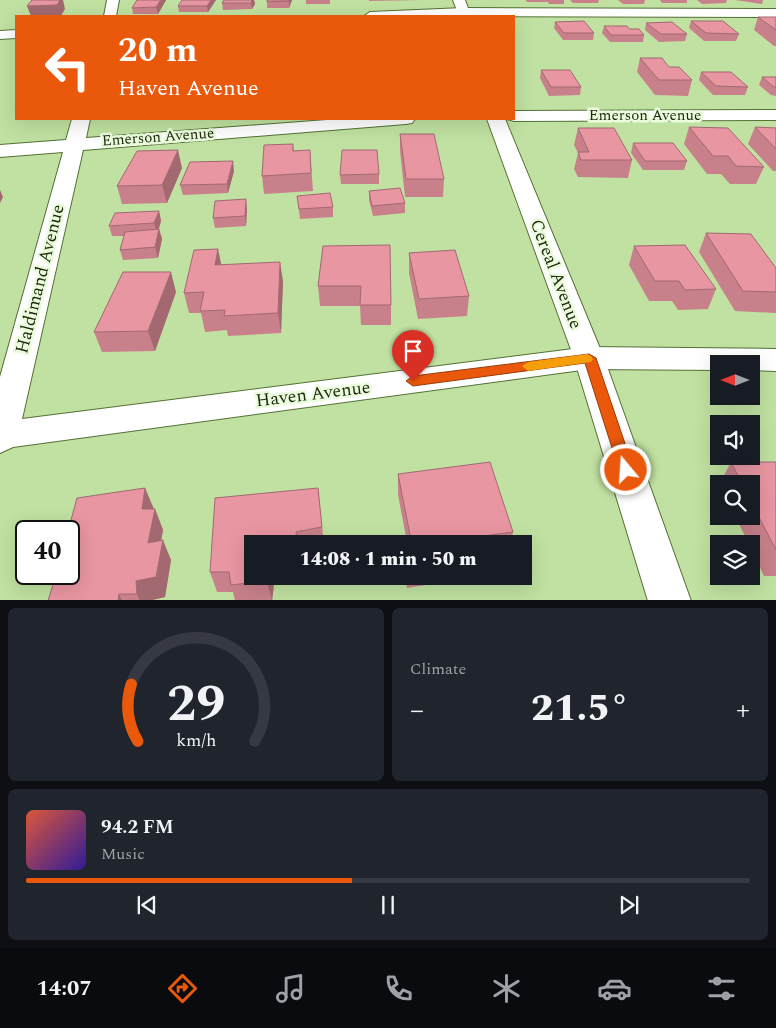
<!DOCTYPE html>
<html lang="en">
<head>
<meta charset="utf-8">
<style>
	:root { --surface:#171b24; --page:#20242c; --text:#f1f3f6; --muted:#9ea1a6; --line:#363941; --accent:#ea580c }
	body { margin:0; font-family:Spectral,serif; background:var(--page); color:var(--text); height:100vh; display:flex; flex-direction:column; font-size:19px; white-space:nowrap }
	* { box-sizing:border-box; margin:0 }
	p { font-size:16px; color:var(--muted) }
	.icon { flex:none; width:28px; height:28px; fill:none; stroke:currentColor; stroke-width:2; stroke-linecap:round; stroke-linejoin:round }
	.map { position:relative; height:600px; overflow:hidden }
	.drawer { display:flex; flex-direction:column; gap:8px; padding:8px; background:#0d0f14; flex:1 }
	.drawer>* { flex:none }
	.top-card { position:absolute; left:15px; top:15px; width:500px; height:105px; border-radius:0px; box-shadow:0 5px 20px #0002; background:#ea580c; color:#fff; overflow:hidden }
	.needle { width:32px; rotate:270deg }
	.fabs { position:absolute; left:710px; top:355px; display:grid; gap:10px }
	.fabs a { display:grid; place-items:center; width:50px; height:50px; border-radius:0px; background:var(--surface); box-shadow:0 5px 20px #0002; font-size:25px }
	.speed { position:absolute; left:15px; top:520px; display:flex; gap:10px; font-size:25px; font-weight:700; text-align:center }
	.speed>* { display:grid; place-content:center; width:65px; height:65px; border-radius:50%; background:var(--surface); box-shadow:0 5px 20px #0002; line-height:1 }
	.speed .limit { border:2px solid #111; border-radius:8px; background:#fff; color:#111 }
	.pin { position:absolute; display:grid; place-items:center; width:42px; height:42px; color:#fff; margin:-51px -21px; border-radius:50% 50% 50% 0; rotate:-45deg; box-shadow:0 0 5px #0007 }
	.pin .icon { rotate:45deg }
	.me { position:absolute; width:55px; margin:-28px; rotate:342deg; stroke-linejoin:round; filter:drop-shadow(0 0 4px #0008) }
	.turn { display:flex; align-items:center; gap:18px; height:105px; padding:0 20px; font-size:22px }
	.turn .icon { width:65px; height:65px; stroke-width:2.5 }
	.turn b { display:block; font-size:35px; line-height:42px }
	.big { font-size:38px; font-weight:800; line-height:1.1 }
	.drawer .widget { flex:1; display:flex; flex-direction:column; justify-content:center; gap:8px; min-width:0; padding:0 18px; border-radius:8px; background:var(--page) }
	.drawer .dial { align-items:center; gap:0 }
	.dial svg { height:130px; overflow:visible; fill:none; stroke:var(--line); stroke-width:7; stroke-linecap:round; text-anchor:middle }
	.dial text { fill:var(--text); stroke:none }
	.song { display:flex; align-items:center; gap:15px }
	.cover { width:60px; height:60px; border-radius:8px; background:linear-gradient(135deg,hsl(10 70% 55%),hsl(250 70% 35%)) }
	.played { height:5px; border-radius:2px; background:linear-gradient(90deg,var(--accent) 45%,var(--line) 45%) }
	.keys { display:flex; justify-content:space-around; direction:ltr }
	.heat { display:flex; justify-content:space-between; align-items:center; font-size:28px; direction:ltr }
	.drawer .tiles { flex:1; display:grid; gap:8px; grid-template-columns:1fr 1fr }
	.widget:last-child { grid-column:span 2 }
	.trip { position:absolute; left:244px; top:535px; width:288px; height:50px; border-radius:0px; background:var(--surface); box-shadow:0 5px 20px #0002; font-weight:800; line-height:50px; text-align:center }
	.tab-bar { display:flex; height:80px; justify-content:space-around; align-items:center; background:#090b0e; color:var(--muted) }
	.tab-bar .icon { width:35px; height:35px }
	.tab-bar .on { color:var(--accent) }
	.tab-bar b { font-size:22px; color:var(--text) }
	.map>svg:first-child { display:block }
</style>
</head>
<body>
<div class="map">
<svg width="776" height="601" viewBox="0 0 776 601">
	<rect width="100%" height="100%" fill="#c0e1a1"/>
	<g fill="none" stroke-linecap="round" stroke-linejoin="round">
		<defs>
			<g id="minor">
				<polygon points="107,0 119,0 116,16 104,16"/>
				<polygon points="464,8 776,9 776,17 364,16 370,12"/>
				<polygon points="16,30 16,38 0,39 0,31"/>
				<polygon points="776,110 776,120 514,121 507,119 514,119 514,111"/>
				<polygon points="72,119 90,119 86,138 340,119 415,119 412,123 406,124 83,150 22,419 589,347 776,349 776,371 751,370 751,364 719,364 719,370 589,369 13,447 0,453 0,377 63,152 0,157 0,145 66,140"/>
			</g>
			<g id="tertiary">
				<polygon points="453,0 465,0 471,16 459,16"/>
				<polygon points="487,119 505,119 604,358 691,601 648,601 574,358"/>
			</g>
		</defs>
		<use href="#minor" stroke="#547135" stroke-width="2"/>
		<use href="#tertiary" stroke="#547135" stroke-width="2"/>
		<use href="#minor" fill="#fff" fill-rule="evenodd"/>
		<use href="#tertiary" fill="#fff" fill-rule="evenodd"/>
	</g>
	<g fill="#c8818b">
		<polygon points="166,0 158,14 133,14 132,8"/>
		<polygon points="216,0 208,12 179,12 178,6"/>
		<polygon points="224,0 254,0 255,4 252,9 223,10 222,3"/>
		<polygon points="267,0 292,0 289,8 267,8"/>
		<rect x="306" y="0" width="24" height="4"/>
		<polygon points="369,0 421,0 369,1"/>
		<polygon points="526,0 564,0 564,4 549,4 548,2 527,2"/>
		<polygon points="570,0 599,0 598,3 573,3"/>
		<polygon points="618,0 645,0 644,4 623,4"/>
		<polygon points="660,0 687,0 687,3 662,3"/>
		<polygon points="697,0 727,0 726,3 702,4"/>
		<polygon points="735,0 763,0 762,4"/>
		<polygon points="758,17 776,17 776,46 774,46 754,30"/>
		<polygon points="691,21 739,34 736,41 704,41 689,28"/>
		<polygon points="555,22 594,33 593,40 563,40 554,28"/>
		<polygon points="646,23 687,34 685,41 659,42 645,30"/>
		<polygon points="604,26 629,29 644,35 643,42 610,42 602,33"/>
		<polygon points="640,58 669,67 692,80 688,96 655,95 637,72"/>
		<polygon points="541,70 581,87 580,95 549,96 540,78"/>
		<polygon points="701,72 748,87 745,95 713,95 699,80"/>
		<polygon points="762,77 776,77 776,96 771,95 759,85"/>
		<polygon points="689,127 764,167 756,184 730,184 721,174 707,174 684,144"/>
		<polygon points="755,127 776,128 776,171 773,171 748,144"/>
		<polygon points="578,128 632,160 628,178 578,177 574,169 578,153 574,145"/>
		<polygon points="400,134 444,179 443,197 405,197 400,151"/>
		<polygon points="633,143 687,161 684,170 643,170 631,153"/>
		<polygon points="293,144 294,151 310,150 313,191 264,194 262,176"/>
		<polygon points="182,168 167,203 122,204 117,186"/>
		<polygon points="234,171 228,193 183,195 180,185"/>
		<polygon points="379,174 379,184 341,184 340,175"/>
		<polygon points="369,191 405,203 405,213 373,216 369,200"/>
		<polygon points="297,196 333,207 333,217 300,219"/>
		<polygon points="247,209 246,226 215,228 213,218"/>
		<polygon points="159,211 161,221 159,229 162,239 158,258 123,260 120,250 124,236 112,236 109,226"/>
		<polygon points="706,233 776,268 776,313 735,311 699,252"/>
		<polygon points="323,246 391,305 391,325 361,325 360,306 320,306 318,286"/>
		<polygon points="634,246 716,289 708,309 678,310 672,301 649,301 629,265"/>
		<polygon points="409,253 469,296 467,316 418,319 409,273"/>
		<polygon points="222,265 283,281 281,333 228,336 227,330 205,332 201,313 189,313 184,293"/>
		<polygon points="176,292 155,351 102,352 94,332"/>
		<polygon points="731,462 776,462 776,576 764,576 751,549 751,544 749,544 735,516 751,516 751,484 720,483"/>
		<polygon points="398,474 513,532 510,544 403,544 407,542 398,495"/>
		<polygon points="145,488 153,509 155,509 163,530 161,540 171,560 165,597 148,601 48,601"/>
		<polygon points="318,488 324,544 252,544 252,576 300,576 301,580 274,584 272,601 235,601 233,592 217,592 210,572"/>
		<polygon points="405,576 458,576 458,580 407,588"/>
	</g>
	<g fill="#a26971">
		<polygon points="60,0 63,0 65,9 61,16 31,16 27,6"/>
		<polygon points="161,0 166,0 158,14 156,7"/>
		<polygon points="211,0 216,0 208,12 207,6"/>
		<polygon points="252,0 254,0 255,4 252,9 251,3"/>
		<polygon points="289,0 292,0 289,8"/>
		<polygon points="178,150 182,168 167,203 162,185"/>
		<polygon points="233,161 234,171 228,193 227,184"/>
		<polygon points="0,190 3,197 0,203"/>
		<polygon points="246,199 247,209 246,226 245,216"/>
		<polygon points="159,211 161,221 157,234 154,223"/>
		<polygon points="159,229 162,239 158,258 155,247"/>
		<polygon points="218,249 222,268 215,265"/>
		<polygon points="280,262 283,281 281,333 278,313"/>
		<polygon points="171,272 176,292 155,351 148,331"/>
		<polygon points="145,488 154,509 150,530 142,509"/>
		<polygon points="155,509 163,530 157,564 148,543"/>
		<polygon points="163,540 171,560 165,597 148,601 140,601 137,594 136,581"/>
		<polygon points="268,576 273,576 274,584 272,601 267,581"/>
		<polygon points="119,594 122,601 118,601"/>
	</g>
	<g fill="#e896a2" stroke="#a26971">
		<polygon points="32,0 60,0 57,5 27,6"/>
		<polygon points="137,0 161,0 156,7 132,8"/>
		<polygon points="182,0 211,0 207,6 178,6"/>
		<polygon points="224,0 252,0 251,3 222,3"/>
		<polygon points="267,0 289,0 289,1 267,2"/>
		<polygon points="758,17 776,17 776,30"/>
		<polygon points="584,21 594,33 564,33 555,22"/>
		<polygon points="691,21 723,21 739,34 706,33"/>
		<polygon points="672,22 687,34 661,34 646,23"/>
		<polygon points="604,26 627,26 629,29 639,29 644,35 611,35"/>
		<polygon points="640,58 662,58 669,67 679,67 692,80 659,80"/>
		<polygon points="541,70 570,70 581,87 551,87"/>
		<polygon points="701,72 731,72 748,87 716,86"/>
		<polygon points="762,77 776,77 776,87 774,87"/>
		<polygon points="689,127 728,128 764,167 736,166 728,156 713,156"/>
		<polygon points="755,127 776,128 776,149"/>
		<polygon points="578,128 614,128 632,160 581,160 578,152 589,152"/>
		<polygon points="400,134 434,134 444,179 406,179"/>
		<polygon points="633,143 673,143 687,161 645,161"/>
		<polygon points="293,144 293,151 310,150 311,173 262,176 264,145"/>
		<polygon points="178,150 162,185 117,186 137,151"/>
		<polygon points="342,150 377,150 379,174 340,175"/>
		<polygon points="233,161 227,184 180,185 190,162"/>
		<polygon points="400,188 405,203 372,206 369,191"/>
		<polygon points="330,193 333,207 299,209 297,196"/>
		<polygon points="246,199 245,216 213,218 215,201"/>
		<polygon points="159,211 154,223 109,226 115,213"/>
		<polygon points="159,229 155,247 120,250 125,232"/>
		<polygon points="706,233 751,234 776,268 776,292 743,291"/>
		<polygon points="390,245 391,305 360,305 361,286 318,286 323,246"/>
		<polygon points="685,245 716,289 685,290 679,281 655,281 634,246"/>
		<polygon points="218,249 215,265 280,262 278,313 224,316 225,310 200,311 204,292 184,293 194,250"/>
		<polygon points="455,250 469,296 419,299 409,253"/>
		<polygon points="123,272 171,272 148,331 94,332"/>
		<polygon points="490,462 513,532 454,540 455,544 403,544 411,540 398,474"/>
		<polygon points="731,462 776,462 776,550 751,502 751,484 742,484"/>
		<polygon points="145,488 142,509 155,509 148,543 163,540 156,577 136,581 137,594 119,594 118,601 48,601 56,574 69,574 69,531 68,531 77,498"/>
		<polygon points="318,488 322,527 296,532 297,544 252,544 252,576 268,576 267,581 231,585 229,572 210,572 215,498"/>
	</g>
	<polygon fill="#ea580c" stroke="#983908" points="589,354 596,358 634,470 632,475 626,476 621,475 619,470 585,363 413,386 406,381 413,376"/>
	<polygon fill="#f59e0b" points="587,354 591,356 593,359 591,362 528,371 522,366 528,362"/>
	<g text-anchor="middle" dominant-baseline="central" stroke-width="5" stroke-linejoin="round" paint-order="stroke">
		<g font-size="15" fill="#1e2a11" stroke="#ebfcdc">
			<text x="645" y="115">Emerson Avenue</text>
			<text transform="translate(158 137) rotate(-4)">Emerson Avenue</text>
		</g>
		<g font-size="18" fill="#1e2a11" stroke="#ebfcdc">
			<text transform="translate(556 274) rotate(69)">Cereal Avenue</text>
			<text transform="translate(40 279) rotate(-76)">Haldimand Avenue</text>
			<text transform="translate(313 394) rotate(-7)">Haven Avenue</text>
		</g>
	</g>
</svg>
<div class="fabs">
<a><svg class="needle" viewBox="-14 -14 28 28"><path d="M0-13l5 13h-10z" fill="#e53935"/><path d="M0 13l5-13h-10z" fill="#9ea1a6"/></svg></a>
<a><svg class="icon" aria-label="sound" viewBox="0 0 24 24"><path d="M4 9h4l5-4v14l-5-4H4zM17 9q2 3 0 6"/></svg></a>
<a><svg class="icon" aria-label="search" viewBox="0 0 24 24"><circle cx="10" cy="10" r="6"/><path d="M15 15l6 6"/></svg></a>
<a><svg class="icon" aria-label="layers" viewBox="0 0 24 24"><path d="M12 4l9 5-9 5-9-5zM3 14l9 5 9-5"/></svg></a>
</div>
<div class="speed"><div class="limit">40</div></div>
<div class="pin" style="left:413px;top:381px;background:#d93025"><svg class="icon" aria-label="arrive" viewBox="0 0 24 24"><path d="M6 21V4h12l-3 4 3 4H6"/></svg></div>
<svg class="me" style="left:626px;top:470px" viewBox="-20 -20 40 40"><circle r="17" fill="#ea580c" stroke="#fff" stroke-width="3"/><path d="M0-11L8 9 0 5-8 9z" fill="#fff"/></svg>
<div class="trip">14:08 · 1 min · 50 m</div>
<div class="top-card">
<div class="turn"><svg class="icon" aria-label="left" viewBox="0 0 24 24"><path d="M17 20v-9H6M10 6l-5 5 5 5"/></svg><div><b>20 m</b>Haven Avenue</div></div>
</div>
</div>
<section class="drawer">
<div class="tiles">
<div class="widget dial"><svg viewBox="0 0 100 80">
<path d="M14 69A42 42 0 1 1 86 69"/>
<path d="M14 69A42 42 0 0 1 10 34" stroke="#ea580c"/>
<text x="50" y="56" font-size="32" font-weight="700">29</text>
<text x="50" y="72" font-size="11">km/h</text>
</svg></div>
<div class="widget"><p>Climate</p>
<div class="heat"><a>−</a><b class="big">21.5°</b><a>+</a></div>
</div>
<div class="widget">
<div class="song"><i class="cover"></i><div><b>94.2 FM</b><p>Music</p></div></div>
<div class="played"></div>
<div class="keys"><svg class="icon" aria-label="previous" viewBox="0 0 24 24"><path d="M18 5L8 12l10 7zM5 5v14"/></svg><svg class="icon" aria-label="pause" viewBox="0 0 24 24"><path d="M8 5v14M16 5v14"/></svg><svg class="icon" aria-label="next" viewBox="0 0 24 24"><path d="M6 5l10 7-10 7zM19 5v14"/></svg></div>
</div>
</div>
</section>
<nav class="tab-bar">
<b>14:07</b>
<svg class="icon on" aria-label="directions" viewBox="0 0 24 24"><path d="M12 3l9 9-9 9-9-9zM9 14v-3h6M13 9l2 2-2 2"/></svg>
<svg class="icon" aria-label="music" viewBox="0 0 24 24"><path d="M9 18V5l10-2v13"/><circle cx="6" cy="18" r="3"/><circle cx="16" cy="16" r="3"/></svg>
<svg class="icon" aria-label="phone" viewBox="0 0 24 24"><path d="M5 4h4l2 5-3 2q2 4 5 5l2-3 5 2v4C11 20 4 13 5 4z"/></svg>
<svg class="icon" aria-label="climate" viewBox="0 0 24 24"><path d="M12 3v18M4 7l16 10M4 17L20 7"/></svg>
<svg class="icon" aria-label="car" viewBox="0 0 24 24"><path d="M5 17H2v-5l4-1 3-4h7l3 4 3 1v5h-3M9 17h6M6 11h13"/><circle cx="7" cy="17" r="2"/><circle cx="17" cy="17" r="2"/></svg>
<svg class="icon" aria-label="filters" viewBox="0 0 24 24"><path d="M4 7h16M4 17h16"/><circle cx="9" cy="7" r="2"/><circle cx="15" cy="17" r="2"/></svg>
</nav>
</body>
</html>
